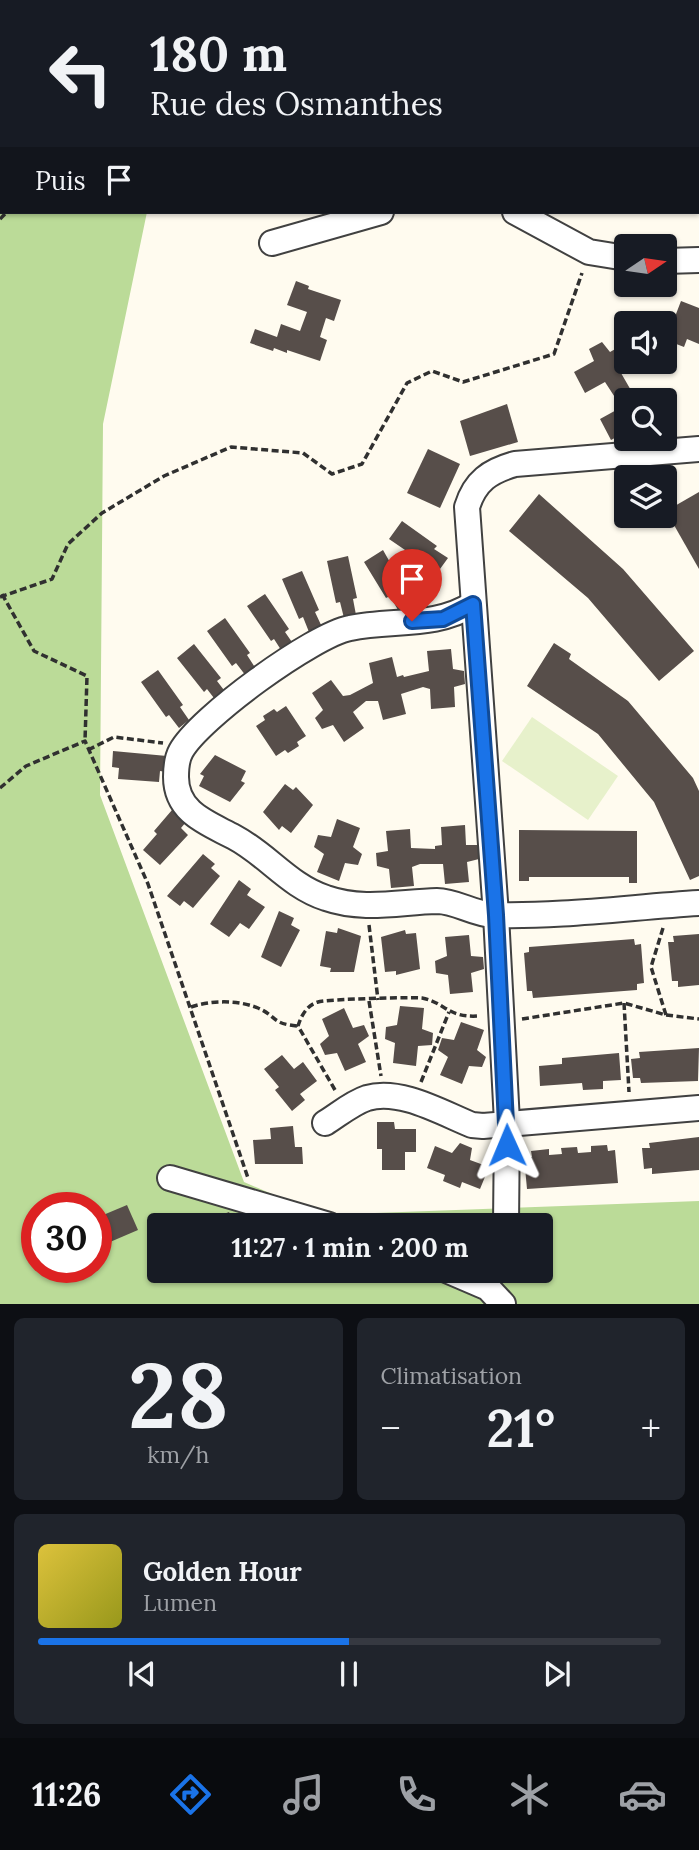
<!DOCTYPE html>
<html lang="fr">
<head>
<meta charset="utf-8">
<style>
	:root { --surface:#171b24; --page:#20242c; --text:#f1f3f6; --muted:#9ea1a6; --line:#363941; --accent:#1a73e8 }
	body { margin:0; font-family:Lora,serif; background:var(--page); color:var(--text); height:100vh; display:flex; flex-direction:column; font-size:26px; white-space:nowrap }
	* { box-sizing:border-box; margin:0 }
	p { font-size:23px; color:var(--muted) }
	.icon { flex:none; width:38px; height:38px; fill:none; stroke:currentColor; stroke-width:2; stroke-linecap:round; stroke-linejoin:round }
	.map { position:relative; height:1304px; overflow:hidden }
	.side { display:flex; flex-direction:column; gap:14px; padding:14px; background:#0d0f14; flex:1 }
	.side>* { flex:none }
	.hud { position:absolute; left:0px; top:0px; width:700px; height:214px; box-shadow:0 2px 5px #0004; background:#171b24; color:var(--text); overflow:hidden }
	.needle { width:46px; rotate:77deg }
	.buttons { position:absolute; left:614px; top:234px; display:grid; gap:14px }
	.buttons a { display:grid; place-items:center; width:63px; height:63px; border-radius:7px; background:var(--surface); box-shadow:0 2px 5px #0004; font-size:35px }
	.speed { position:absolute; left:21px; top:1192px; display:flex; gap:14px; font-size:35px; font-weight:700; text-align:center }
	.speed>* { display:grid; place-content:center; width:91px; height:91px; border-radius:50%; background:var(--surface); box-shadow:0 2px 5px #0004; line-height:1 }
	.speed .limit { border:10px solid #d22; background:#fff; color:#111 }
	.pin { position:absolute; display:grid; place-items:center; width:60px; height:60px; color:#fff; margin:-72px -30px; border-radius:50% 50% 50% 0; rotate:-45deg; box-shadow:0 0 7px #0007 }
	.pin .icon { rotate:45deg }
	.me { position:absolute; width:77px; margin:-38px; rotate:359deg; stroke-linejoin:round; filter:drop-shadow(0 0 5px #0008) }
	.turn { display:flex; align-items:center; gap:24px; height:147px; padding:0 35px; font-size:32px }
	.turn .icon { width:91px; height:91px; stroke-width:2.5 }
	.turn b { display:block; font-size:49px; line-height:60px }
	.then { display:flex; align-items:center; height:66px; padding:0 35px; background:#0003; gap:14px; font-size:26px }
	.big { font-size:52px; font-weight:700; line-height:1.1 }
	.side .tile { flex:1; display:flex; flex-direction:column; justify-content:center; gap:10px; min-width:0; padding:0 24px; border-radius:10px; background:var(--page) }
	.side .dial { align-items:center; gap:0 }
	.dial b { font-size:91px; line-height:1 }
	.song { display:flex; align-items:center; gap:21px }
	.cover { width:84px; height:84px; border-radius:10px; background:linear-gradient(135deg,hsl(50 70% 55%),hsl(60 70% 35%)) }
	.played { height:7px; border-radius:4px; background:linear-gradient(90deg,var(--accent) 50%,var(--line) 50%) }
	.keys { display:flex; justify-content:space-around; direction:ltr }
	.heat { display:flex; justify-content:space-between; align-items:center; font-size:38px; direction:ltr }
	.side .tiles { flex:1; display:grid; gap:14px; grid-template-columns:1fr 1fr }
	.tile:last-child { grid-column:span 2 }
	.trip { position:absolute; left:147px; top:1213px; width:406px; height:70px; border-radius:7px; background:var(--surface); box-shadow:0 2px 5px #0004; font-weight:700; line-height:70px; text-align:center }
	.tab-bar { display:flex; height:112px; justify-content:space-around; align-items:center; background:#090b0e; color:var(--muted) }
	.tab-bar .icon { width:49px; height:49px }
	.tab-bar .selected { color:var(--accent) }
	.tab-bar b { font-size:32px; color:var(--text) }
	.map>svg:first-child { display:block }
</style>
</head>
<body>
<div class="map">
<svg width="699" height="1304" viewBox="0 0 699 1304">
	<rect width="100%" height="100%" fill="#fffbef"/>
	<path fill="#bbdb98" fill-rule="evenodd" d="M0,0H699V162L698,2H2V212H147L103,424L100,795L244,1182L321,1215L699,1201V1304H0ZM37,1208H96V1267H37ZM159,1225H541V1270H159Z"/>
	<polygon fill="#e7f1cb" points="532,717 618,776 588,820 502,761"/>
	<g fill="#574e4a">
		<polygon points="296,281 309,286 308,289 341,300 334,321 326,318 320,337 327,340 320,361 287,350 287,353 274,348 273,351 250,343 255,329 277,337 281,324 300,331 307,312 287,305"/>
		<polygon points="681,301 699,308 699,344 687,339 684,347 666,340"/>
		<polygon points="602,342 610,352 626,343 626,362 640,362 621,373 636,399 655,388 662,401 626,401 626,432 611,440 600,419 620,408 618,402 605,382 585,393 574,372 594,361 589,349"/>
		<polygon points="507,404 518,442 470,456 460,421"/>
		<polygon points="428,449 460,464 440,508 407,493"/>
		<polygon points="699,492 699,569 666,511"/>
		<polygon points="539,494 623,569 694,651 659,681 588,598 509,531"/>
		<polygon points="402,521 437,546 434,549 448,558 440,569 427,560 424,563 389,539"/>
		<polygon points="383,550 404,587 401,589 409,603 398,610 390,596 386,598 364,562"/>
		<polygon points="348,556 357,598 353,599 356,615 344,618 340,602 336,603 327,561"/>
		<polygon points="302,571 319,610 315,612 322,627 309,632 303,617 299,619 282,579"/>
		<polygon points="265,594 289,629 285,632 294,645 283,653 274,639 271,641 247,606"/>
		<polygon points="225,618 250,653 247,655 256,669 246,676 236,663 232,666 207,631"/>
		<polygon points="554,643 571,654 569,659 628,701 693,778 699,791 699,876 690,880 654,802 598,734 527,686"/>
		<polygon points="194,644 221,678 217,681 227,694 217,702 207,689 204,692 177,658"/>
		<polygon points="451,649 453,669 464,671 465,684 454,687 455,707 431,709 430,689 423,687 401,694 406,714 383,720 378,701 366,701 353,712 364,728 344,742 333,725 322,729 315,718 323,710 312,693 331,680 343,696 350,695 373,683 369,663 392,657 397,677 403,675 404,677 429,671 427,651"/>
		<polygon points="158,670 183,705 180,707 189,720 179,728 169,715 166,717 141,682"/>
		<polygon points="286,706 306,736 297,742 299,746 288,753 285,750 276,756 256,726 265,720 263,716 274,709 277,712"/>
		<polygon points="113,751 167,756 166,772 160,771 159,782 118,779 119,768 112,767"/>
		<polygon points="215,755 246,771 241,781 245,783 230,802 199,786 204,776 200,774"/>
		<polygon points="285,784 293,790 296,787 313,805 291,833 282,826 279,830 263,812"/>
		<polygon points="172,810 186,822 181,828 188,835 160,865 143,850 157,834 154,831"/>
		<polygon points="337,819 360,828 353,847 362,854 358,865 345,863 339,881 317,872 324,854 314,847 318,835 331,837"/>
		<polygon points="465,825 466,845 478,845 479,859 467,862 469,882 445,884 443,864 420,864 412,867 414,886 391,888 389,869 377,866 376,853 388,851 386,831 410,829 411,848 435,849 435,846 442,845 441,827"/>
		<polygon points="519,830 637,831 637,883 629,883 629,877 529,877 529,881 519,881"/>
		<polygon points="203,854 215,864 211,868 220,876 193,908 184,901 180,906 167,896"/>
		<polygon points="239,880 251,889 247,895 265,907 249,929 240,923 229,937 210,924"/>
		<polygon points="279,911 294,918 291,925 300,930 281,967 261,957"/>
		<polygon points="338,928 361,936 354,972 330,972 331,968 320,966 326,931 337,933"/>
		<polygon points="405,930 406,934 416,933 420,969 396,975 396,971 385,972 381,937"/>
		<polygon points="699,934 699,985 678,987 678,981 672,981 668,942 674,942 673,936"/>
		<polygon points="469,935 471,956 483,957 484,969 471,973 473,992 450,994 448,975 436,973 435,961 447,956 445,937"/>
		<polygon points="634,939 635,945 641,944 644,983 637,984 637,990 533,998 532,991 527,991 524,953 529,952 529,947"/>
		<polygon points="400,1006 424,1008 422,1029 433,1033 432,1045 418,1046 416,1066 393,1063 395,1043 385,1039 386,1027 397,1025"/>
		<polygon points="344,1008 353,1028 364,1025 369,1036 358,1044 366,1062 345,1071 337,1053 325,1055 320,1044 329,1036 322,1019"/>
		<polygon points="461,1022 484,1030 477,1050 486,1057 482,1067 469,1066 462,1084 440,1075 448,1057 438,1050 442,1038 454,1040"/>
		<polygon points="699,1048 698,1081 641,1083 640,1078 633,1078 631,1059 640,1058 639,1052"/>
		<polygon points="619,1053 621,1080 603,1081 603,1089 583,1090 582,1083 540,1086 539,1066 562,1064 562,1058"/>
		<polygon points="282,1055 294,1069 303,1062 317,1081 300,1094 305,1100 292,1111 275,1090 279,1087 264,1069"/>
		<polygon points="377,1122 394,1122 395,1129 416,1129 416,1152 405,1152 405,1170 382,1170 382,1149 377,1149"/>
		<polygon points="293,1126 295,1147 302,1147 303,1164 255,1164 253,1140 271,1139 270,1128"/>
		<polygon points="699,1137 699,1170 652,1174 652,1168 644,1169 642,1148 650,1148 649,1143"/>
		<polygon points="460,1143 472,1148 470,1160 489,1167 480,1189 462,1182 460,1188 443,1181 445,1175 427,1168 435,1146 452,1153"/>
		<polygon points="607,1145 608,1151 615,1150 618,1183 527,1189 524,1157 532,1157 531,1151 549,1149 549,1155 562,1154 561,1148 577,1147 578,1153 591,1152 591,1146"/>
		<polygon points="127,1205 138,1230 96,1248 96,1218"/>
		<polygon points="229,1212 232,1218 219,1223 216,1217"/>
	</g>
	<g fill="none" stroke-linecap="round" stroke-linejoin="round">
		<defs>
			<g id="street">
				<polyline points="515,212 589,252 626,258"/>
				<polyline points="272,243 381,212"/>
				<polyline points="665,261 699,260"/>
				<path d="M473,604C436,628 392,619 350,628C313,635 199,718 181,751C177,758 176,769 176,777C176,813 208,823 234,837C268,855 289,886 326,898C363,911 399,902 437,901C456,901 473,914 493,915C559,917 633,907 699,903"/>
				<path d="M325,1123C338,1115 352,1103 367,1098C400,1088 442,1113 472,1125L483,1126L699,1108"/>
				<polyline points="170,1178 329,1225"/>
				<path d="M506,1225L507,1122L496,915L467,507C475,481 490,471 515,464L699,449"/>
				<polyline points="446,1270 488,1288 503,1304"/>
			</g>
		</defs>
		<use href="#street" stroke="#414141" stroke-width="28"/>
		<g stroke="#303030" stroke-width="3.5" stroke-dasharray="7 3.5" stroke-linecap="butt">
			<polyline points="230,2 232,0"/>
			<polyline points="0,219 7,212"/>
			<polyline points="2,594 34,651 87,676 85,741"/>
			<polyline points="0,597 52,579 68,544 102,513 164,476 231,447 303,453 332,474 362,464 407,383 432,371 463,382 554,354 582,273"/>
			<polyline points="88,750 114,737 163,743"/>
			<polyline points="0,788 26,766 85,741 148,884 248,1178"/>
			<polyline points="369,925 378,1000"/>
			<polyline points="663,928 651,967 666,1015"/>
			<polyline points="369,1001 381,1076"/>
			<polyline points="624,1003 629,1092"/>
			<path d="M191,1007C212,1000 238,1000 258,1008C277,1016 271,1024 298,1026"/>
			<polyline points="522,1019 624,1003 666,1015 699,1019"/>
			<polyline points="421,1082 449,1012"/>
			<path d="M335,1090L298,1026C301,1016 307,1005 318,1002C326,999 413,997 422,998C444,1002 448,1018 478,1016"/>
		</g>
		<use href="#street" stroke="#fff" stroke-width="24"/>
	</g>
	<g fill="none" stroke-linecap="round" stroke-linejoin="round">
		<defs>
			<polyline id="route" points="412,621 443,619 473,604 496,915 507,1145"/>
		</defs>
		<use href="#route" stroke="#114b97" stroke-width="18"/>
		<use href="#route" stroke="#1a73e8" stroke-width="12"/>
	</g>
</svg>
<div class="buttons">
<a><svg class="needle" viewBox="-14 -14 28 28"><path d="M0-13l5 13h-10z" fill="#e53935"/><path d="M0 13l5-13h-10z" fill="#9ea1a6"/></svg></a>
<a><svg class="icon" aria-label="sound" viewBox="0 0 24 24"><path d="M4 9h4l5-4v14l-5-4H4zM17 9q2 3 0 6"/></svg></a>
<a><svg class="icon" aria-label="search" viewBox="0 0 24 24"><circle cx="10" cy="10" r="6"/><path d="M15 15l6 6"/></svg></a>
<a><svg class="icon" aria-label="layers" viewBox="0 0 24 24"><path d="M12 4l9 5-9 5-9-5zM3 14l9 5 9-5"/></svg></a>
</div>
<div class="speed"><div class="limit">30</div></div>
<div class="pin" style="left:412px;top:621px;background:#d93025"><svg class="icon" aria-label="arrive" viewBox="0 0 24 24"><path d="M6 21V4h12l-3 4 3 4H6"/></svg></div>
<svg class="me" style="left:507px;top:1145px" viewBox="-20 -20 40 40"><path d="M0-17L14 15 0 8-14 15z" fill="#1a73e8" stroke="#fff" stroke-width="4"/></svg>
<div class="trip">11:27 · 1 min · 200 m</div>
<div class="hud">
<div class="turn"><svg class="icon" aria-label="left" viewBox="0 0 24 24"><path d="M17 20v-9H6M10 6l-5 5 5 5"/></svg><div><b>180 m</b>Rue des Osmanthes</div></div>
<div class="then">Puis<svg class="icon" aria-label="arrive" viewBox="0 0 24 24"><path d="M6 21V4h12l-3 4 3 4H6"/></svg></div>
</div>
</div>
<section class="side">
<div class="tiles">
<div class="tile dial"><b>28</b><p>km/h</p></div>
<div class="tile"><p>Climatisation</p>
<div class="heat"><a>−</a><b class="big">21°</b><a>+</a></div>
</div>
<div class="tile">
<div class="song"><i class="cover"></i><div><b>Golden Hour</b><p>Lumen</p></div></div>
<div class="played"></div>
<div class="keys"><svg class="icon" aria-label="previous" viewBox="0 0 24 24"><path d="M18 5L8 12l10 7zM5 5v14"/></svg><svg class="icon" aria-label="pause" viewBox="0 0 24 24"><path d="M8 5v14M16 5v14"/></svg><svg class="icon" aria-label="next" viewBox="0 0 24 24"><path d="M6 5l10 7-10 7zM19 5v14"/></svg></div>
</div>
</div>
</section>
<nav class="tab-bar">
<b>11:26</b>
<svg class="icon selected" aria-label="directions" viewBox="0 0 24 24"><path d="M12 3l9 9-9 9-9-9zM9 14v-3h6M13 9l2 2-2 2"/></svg>
<svg class="icon" aria-label="music" viewBox="0 0 24 24"><path d="M9 18V5l10-2v13"/><circle cx="6" cy="18" r="3"/><circle cx="16" cy="16" r="3"/></svg>
<svg class="icon" aria-label="phone" viewBox="0 0 24 24"><path d="M5 4h4l2 5-3 2q2 4 5 5l2-3 5 2v4C11 20 4 13 5 4z"/></svg>
<svg class="icon" aria-label="climate" viewBox="0 0 24 24"><path d="M12 3v18M4 7l16 10M4 17L20 7"/></svg>
<svg class="icon" aria-label="car" viewBox="0 0 24 24"><path d="M5 17H2v-5l4-1 3-4h7l3 4 3 1v5h-3M9 17h6M6 11h13"/><circle cx="7" cy="17" r="2"/><circle cx="17" cy="17" r="2"/></svg>
</nav>
</body>
</html>
